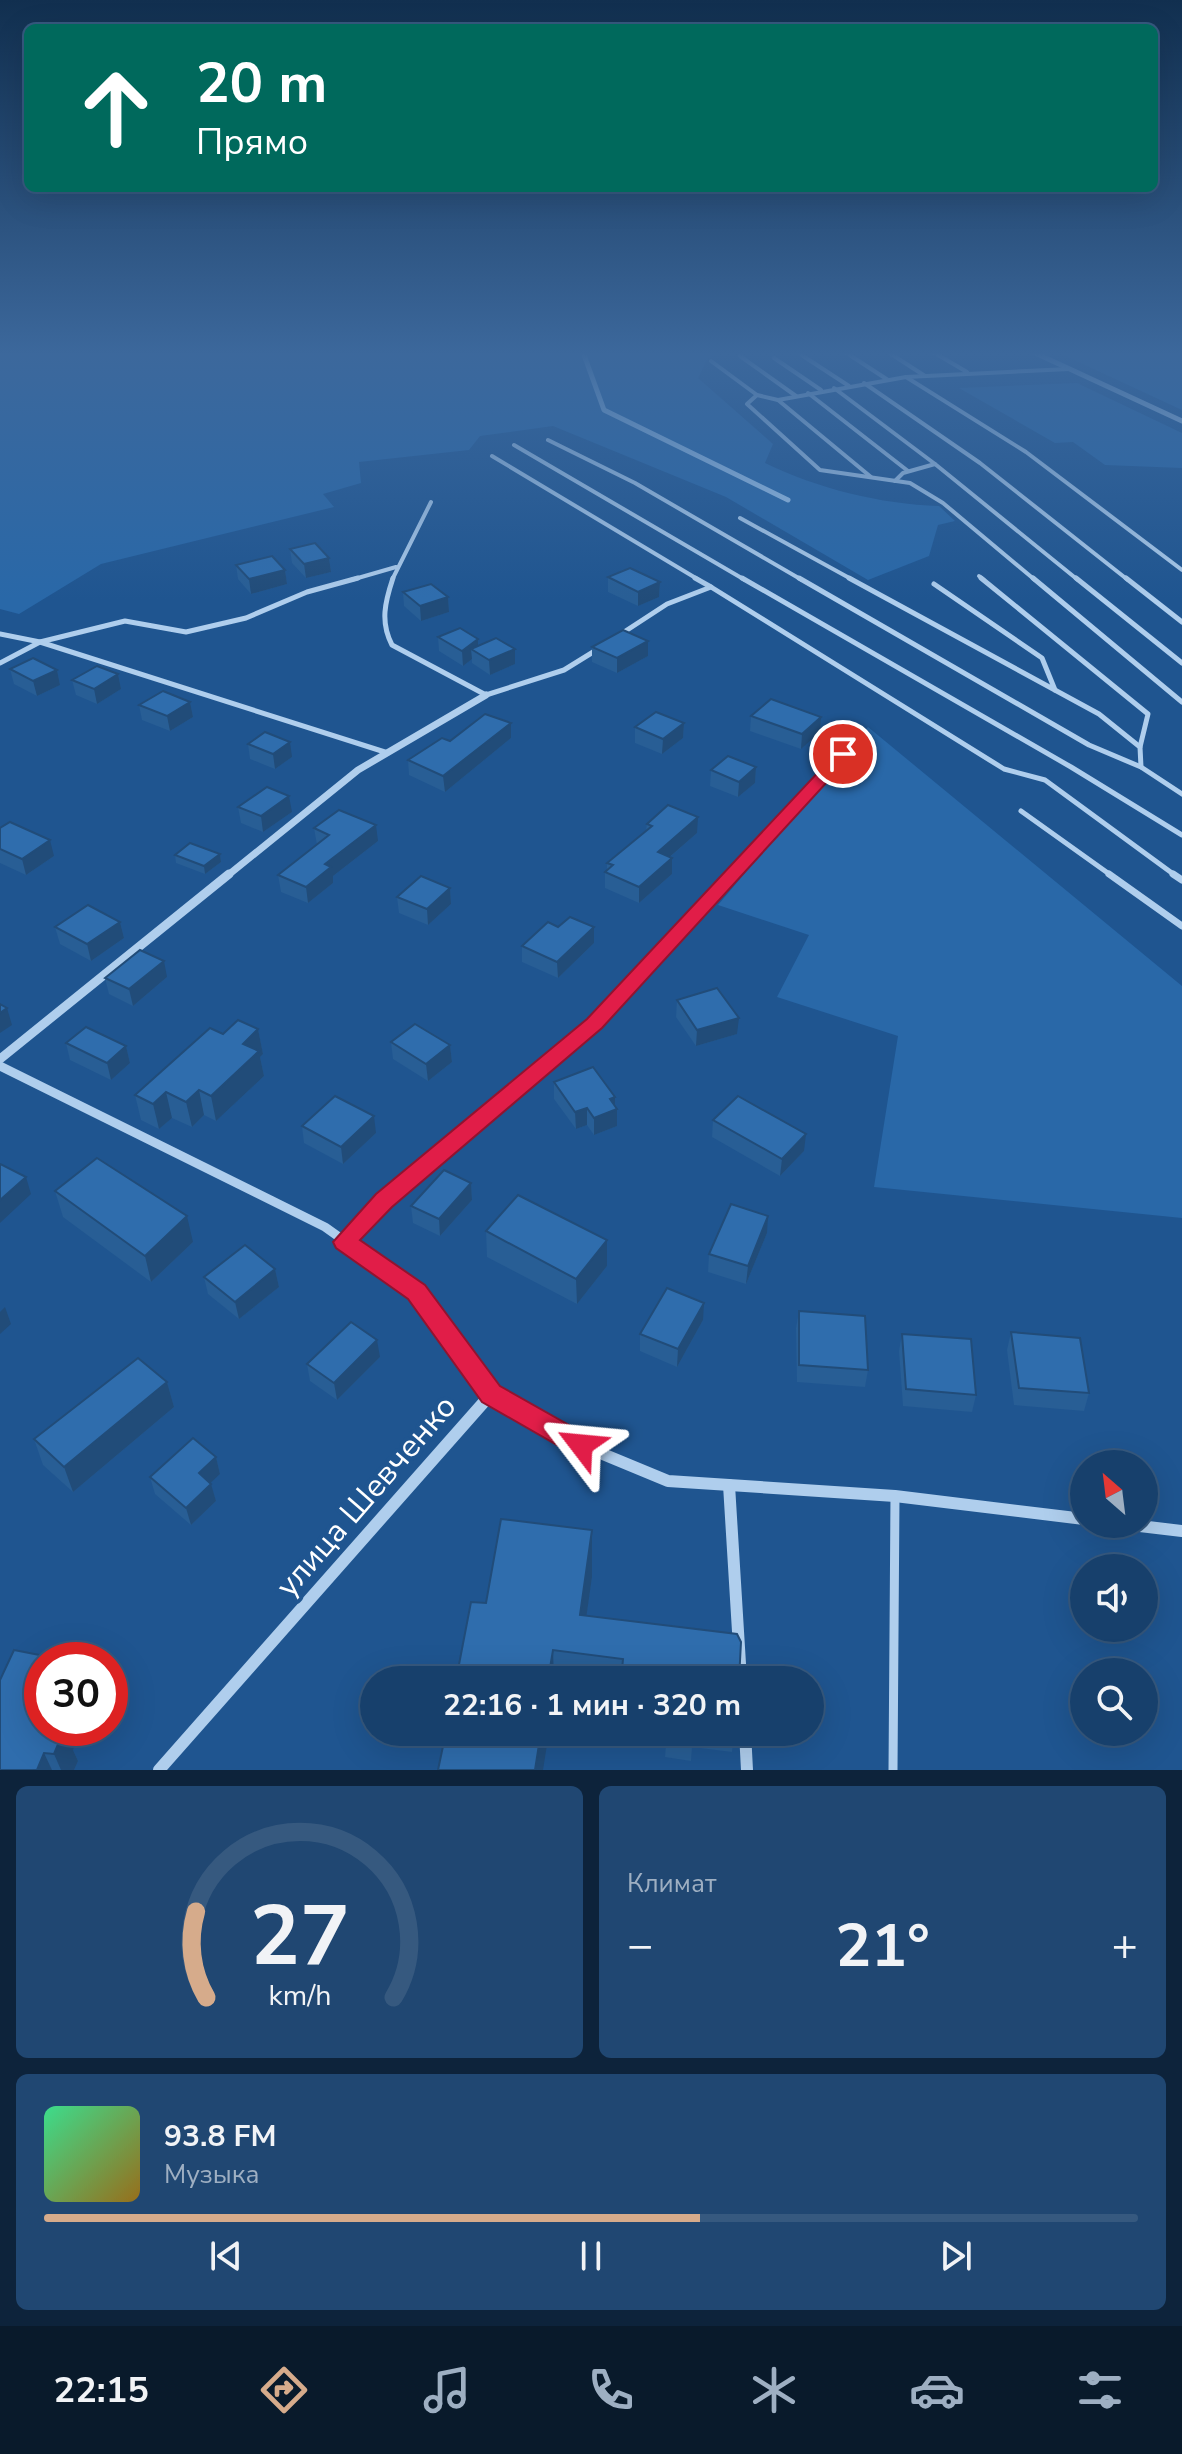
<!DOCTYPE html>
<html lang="ru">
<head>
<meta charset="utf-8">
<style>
	:root { --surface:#17406c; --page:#204772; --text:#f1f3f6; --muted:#9eafc2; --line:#36597f; --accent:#d6ab8b }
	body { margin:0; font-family:"Nunito Sans",sans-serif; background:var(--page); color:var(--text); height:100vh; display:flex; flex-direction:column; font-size:30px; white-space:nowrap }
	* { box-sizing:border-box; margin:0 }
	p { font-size:26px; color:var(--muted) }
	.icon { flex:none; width:44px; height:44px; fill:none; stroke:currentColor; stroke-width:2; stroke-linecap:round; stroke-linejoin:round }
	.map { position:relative; height:1770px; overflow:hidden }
	.drawer { display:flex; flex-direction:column; gap:16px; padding:16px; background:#0d233b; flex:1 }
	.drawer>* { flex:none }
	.top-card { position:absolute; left:24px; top:24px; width:1134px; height:168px; border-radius:12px; box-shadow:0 8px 32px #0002,0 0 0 2px var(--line); background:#00695c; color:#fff; overflow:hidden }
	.needle { width:52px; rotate:332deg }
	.controls { position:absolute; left:1070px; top:1450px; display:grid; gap:16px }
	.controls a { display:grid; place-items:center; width:88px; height:88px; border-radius:50%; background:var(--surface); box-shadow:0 8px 32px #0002,0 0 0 2px var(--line); font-size:40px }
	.speed { position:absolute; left:24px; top:1642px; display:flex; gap:16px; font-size:40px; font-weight:700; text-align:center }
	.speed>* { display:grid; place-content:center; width:104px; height:104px; border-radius:50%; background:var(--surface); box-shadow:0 8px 32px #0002,0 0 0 2px var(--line); line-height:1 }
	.speed .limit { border:12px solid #d22; background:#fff; color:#111 }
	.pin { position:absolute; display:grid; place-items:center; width:68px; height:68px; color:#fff; margin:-34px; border:4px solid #fff; border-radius:50%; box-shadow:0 2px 8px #0007 }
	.me { position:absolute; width:88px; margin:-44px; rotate:299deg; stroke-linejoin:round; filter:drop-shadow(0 0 6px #0008) }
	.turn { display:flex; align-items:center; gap:28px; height:168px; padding:0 40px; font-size:36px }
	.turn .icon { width:104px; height:104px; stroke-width:2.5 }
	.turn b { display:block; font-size:56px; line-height:68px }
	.big { font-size:60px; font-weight:700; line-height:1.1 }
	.drawer .widget { flex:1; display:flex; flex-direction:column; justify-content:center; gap:12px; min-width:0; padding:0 28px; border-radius:12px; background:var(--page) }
	.drawer .dial { align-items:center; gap:0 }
	.dial svg { height:208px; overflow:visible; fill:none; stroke:var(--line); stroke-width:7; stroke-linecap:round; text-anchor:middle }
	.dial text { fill:var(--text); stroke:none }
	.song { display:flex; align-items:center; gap:24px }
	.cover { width:96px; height:96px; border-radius:12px; background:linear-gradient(135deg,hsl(150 70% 55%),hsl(40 70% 35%)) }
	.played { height:8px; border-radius:4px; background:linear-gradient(90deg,var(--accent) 60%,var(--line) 60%) }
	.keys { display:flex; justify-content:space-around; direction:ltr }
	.heat { display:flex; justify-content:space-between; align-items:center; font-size:44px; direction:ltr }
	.drawer .tiles { flex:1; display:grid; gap:16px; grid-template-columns:1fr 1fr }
	.widget:last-child { grid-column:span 2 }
	.trip { position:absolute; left:360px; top:1666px; width:464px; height:80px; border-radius:40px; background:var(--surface); box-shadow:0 8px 32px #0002,0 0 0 2px var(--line); font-weight:700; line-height:80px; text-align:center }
	.menu { display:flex; height:128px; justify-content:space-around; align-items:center; background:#091a2b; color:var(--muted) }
	.menu .icon { width:56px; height:56px }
	.menu .active { color:var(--accent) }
	.menu b { font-size:36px; color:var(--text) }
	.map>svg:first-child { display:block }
</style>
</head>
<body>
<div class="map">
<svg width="1182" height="1770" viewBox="0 0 1182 1770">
	<rect width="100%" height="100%" fill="#1f5590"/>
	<g fill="#2968a8">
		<path d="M0,352H722L708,358L698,378L773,444L765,463C819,489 880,504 939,506L955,521L938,525L929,556L868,580L726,497L553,426L480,436L469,450L359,462L361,483L323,494L334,507L101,564L19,614L0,609Z"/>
		<polygon points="1057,352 1182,352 1182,410"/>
		<polygon points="1077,383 1182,433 1182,468 1105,465 1073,442 1055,443 959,388"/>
		<polygon points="868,727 1182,986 1182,1218 874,1187 898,1036 777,997 809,935 718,905"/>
	</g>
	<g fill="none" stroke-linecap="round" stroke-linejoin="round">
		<polyline stroke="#a3c9ee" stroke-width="5" points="583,352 604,410 788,500"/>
		<g stroke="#afceed" stroke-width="4">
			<polyline points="845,352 888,380"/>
			<polyline points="888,352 925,376"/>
			<polyline points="933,352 967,372"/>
			<polyline points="800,354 849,386"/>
			<polyline points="740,356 796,396"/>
			<polyline points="774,358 821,390"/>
			<polyline points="711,361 757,395 778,400 871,477"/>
			<polyline points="906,377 1026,452 1182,570"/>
			<polyline points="864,383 980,463 1128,580"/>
			<polyline points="834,388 935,464 903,473 895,481"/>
			<polyline points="808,393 908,471"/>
			<polyline points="757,395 747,404 820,470 910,483 943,503 1035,580"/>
			<polyline points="778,400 906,377 1069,369"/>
			<polyline points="548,440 635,483 802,580"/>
			<polyline points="514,445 745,580"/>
			<polyline points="492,456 699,580"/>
			<polyline points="935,464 1078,580"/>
			<polyline points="740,518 853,580"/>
			<polyline points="979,576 984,580"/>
			<polyline points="351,580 396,567"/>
			<polyline points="392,580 431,502"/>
		</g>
		<g stroke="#afceed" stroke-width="5">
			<path d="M393,578C385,602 380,622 392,645L486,695L564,670L598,649"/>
			<polyline points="695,578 711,587"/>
			<polyline points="742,578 1071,767 1182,835"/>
			<polyline points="799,578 1089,745 1141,767 1182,794"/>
			<polyline points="849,578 1099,714 1140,747 1141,767"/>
			<polyline points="981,578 1148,714 1140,747"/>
			<polyline points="1033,578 1182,702"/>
			<polyline points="1076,578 1182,663"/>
			<polyline points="1126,578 1182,622"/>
			<polyline points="934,584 1042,658 1055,690"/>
			<polyline points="0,634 40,642 388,753"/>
			<polyline points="621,634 667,604 711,587 1004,769 1045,780 1176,876"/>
			<polyline points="0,663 40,642 125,621 186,632 246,618 307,592 358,578"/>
			<polyline points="1021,811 1112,876"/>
			<polyline points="731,876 843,754"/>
		</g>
		<g stroke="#afceed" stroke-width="7">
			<polyline points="1109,874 1182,926"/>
			<polyline points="1173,874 1182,880"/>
			<polyline points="344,1242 384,1200 595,1023 733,874"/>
		</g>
		<polyline stroke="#afceed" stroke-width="9" points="893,1770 895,1496"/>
		<polyline stroke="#afceed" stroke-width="5" points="1033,352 1182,421"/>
		<polyline stroke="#afceed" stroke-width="7" points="227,876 358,770 486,695"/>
		<g stroke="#afceed" stroke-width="9">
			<polyline points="0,1059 229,874"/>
			<polyline points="0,1066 325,1227 377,1264"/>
		</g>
		<g stroke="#afceed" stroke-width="12">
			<polyline points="374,1262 417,1292 491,1394"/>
			<polyline points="729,1485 741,1680"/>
			<polyline points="1123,1524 1182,1531"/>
			<polyline points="745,1732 747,1770"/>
			<polyline points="159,1770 491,1394 581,1445 668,1481 895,1496 1084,1519"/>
		</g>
	</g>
	<g fill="#285e95">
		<polygon points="290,549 329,558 331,572 306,578 292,563"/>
		<polygon points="236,565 285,570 287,584 251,594 238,579"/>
		<polygon points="608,577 660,582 659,597 638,606 608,592"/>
		<polygon points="403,592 448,597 449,612 421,621 404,606"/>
		<polygon points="438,637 478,639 478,646 515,664 490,675 472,663 472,659 463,666 439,651"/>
		<polygon points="592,647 648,656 617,673 592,662"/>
		<polygon points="10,669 57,670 60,685 37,696 14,684"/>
		<polygon points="118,674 121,689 97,704 76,695 72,680"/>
		<polygon points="190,702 193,717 170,731 142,720 139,705"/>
		<polygon points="751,716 821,717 820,732 801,749 750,731"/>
		<polygon points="511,723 511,738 445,792 409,775 408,760 450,741"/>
		<polygon points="684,723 683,738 662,754 635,743 635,727"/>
		<polygon points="248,744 292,757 275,769 250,759"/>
		<polygon points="756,767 755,783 738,797 710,786 711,770"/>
		<polygon points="238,807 292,812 263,832 241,823"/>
		<polygon points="647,824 697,833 670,857 672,858 672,874 639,903 605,888 605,872 607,870 607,863 646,830"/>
		<polygon points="0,828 54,856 26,875 0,863"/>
		<polygon points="314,828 378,841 333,876 333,883 308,903 281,892 278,875 317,845"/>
		<polygon points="220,854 221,862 205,874 176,863 175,855"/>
		<polygon points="450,888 451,904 428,925 399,913 397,897"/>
		<polygon points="120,922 124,938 91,961 60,944 55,927"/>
		<polygon points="558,927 594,927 594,943 558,978 522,962 522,946"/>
		<polygon points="167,977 133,1006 109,994 105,978"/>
		<polygon points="677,1000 737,1034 696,1046 676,1017"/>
		<polygon points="258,1029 263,1054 260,1057 264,1076 216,1121 204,1115 192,1127 172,1118 159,1129 141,1120 135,1095 223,1034"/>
		<polygon points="391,1042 450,1045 452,1062 428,1081 393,1059"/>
		<polygon points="66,1043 126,1046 130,1063 111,1080 70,1060"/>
		<polygon points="554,1082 615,1097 615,1106 617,1109 617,1126 594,1135 587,1125 576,1129 554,1099"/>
		<polygon points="713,1120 804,1151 780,1176 712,1137"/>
		<polygon points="302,1126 376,1133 343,1164 304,1143"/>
		<polygon points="471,1183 472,1200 440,1236 413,1223 411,1206"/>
		<polygon points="55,1191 193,1242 151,1282 63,1217"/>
		<polygon points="486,1231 607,1240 607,1266 577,1304 487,1257"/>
		<polygon points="767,1233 746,1284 708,1272 709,1254"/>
		<polygon points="275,1269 279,1287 239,1319 208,1294 204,1277"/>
		<polygon points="799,1311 868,1370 865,1387 797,1382 796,1328"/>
		<polygon points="703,1320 677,1367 640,1351 640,1334"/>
		<polygon points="1011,1332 1089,1393 1084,1411 1014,1405 1007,1350"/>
		<polygon points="902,1334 976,1395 972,1412 903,1406 899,1351"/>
		<polygon points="380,1357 337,1400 310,1381 307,1364"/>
		<polygon points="167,1382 174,1407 73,1492 43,1465 34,1439"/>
		<polygon points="216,1457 220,1474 210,1483 216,1501 191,1525 155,1494 150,1477"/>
		<polygon points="592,1530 592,1577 586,1616 739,1680 456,1680 486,1603"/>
		<polygon points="42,1728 82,1728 73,1750 78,1761 74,1770 0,1770"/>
		<polygon points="618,1732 734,1732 732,1752 692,1747 691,1761 665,1757 666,1745 618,1739"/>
	</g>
	<g fill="#214c79">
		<polygon points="329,558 331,572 306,578 304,564"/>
		<polygon points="285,570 287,584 251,594 249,579"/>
		<polygon points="660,582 659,597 638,606 638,592"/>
		<polygon points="448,597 449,612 421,621 420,606"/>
		<polygon points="478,639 478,653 471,649 472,659 463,666 462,651"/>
		<polygon points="648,641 648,656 617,673 617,658"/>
		<polygon points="515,649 515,664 490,675 489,660"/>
		<polygon points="57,670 60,685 37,696 33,681"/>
		<polygon points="118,674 121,689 97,704 94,689"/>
		<polygon points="190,702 193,717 170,731 167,716"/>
		<polygon points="821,717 820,732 801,749 802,734"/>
		<polygon points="511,723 511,738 445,792 443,776"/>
		<polygon points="684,723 683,738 662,754 663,739"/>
		<polygon points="290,742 292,757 275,769 273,754"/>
		<polygon points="756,767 755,783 738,797 739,782"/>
		<polygon points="289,796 292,812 263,832 261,816"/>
		<polygon points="698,817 697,833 657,868 658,852"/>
		<polygon points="376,825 378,841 333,876 333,883 308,903 306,887 325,864"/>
		<polygon points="50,840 54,856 26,875 22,859"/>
		<polygon points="220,854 221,862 205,874 204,866"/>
		<polygon points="672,858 672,874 639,903 639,887"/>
		<polygon points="450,888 451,904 428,925 427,909"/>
		<polygon points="120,922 124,938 91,961 87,944"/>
		<polygon points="594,927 594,943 558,978 557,962"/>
		<polygon points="164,961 167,977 133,1006 129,989"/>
		<polygon points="7,1008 12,1025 0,1033 0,1013"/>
		<polygon points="739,1018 737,1034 696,1046 697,1030"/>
		<polygon points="258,1029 263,1054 260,1057 264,1076 216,1121 211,1096 243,1044"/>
		<polygon points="450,1045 452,1062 428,1081 426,1064"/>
		<polygon points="126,1046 130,1063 111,1080 107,1063"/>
		<polygon points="199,1090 204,1115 192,1127 186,1102"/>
		<polygon points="166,1092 172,1118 159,1129 153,1104"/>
		<polygon points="615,1097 615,1110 617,1109 617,1126 594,1135 594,1118 610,1099"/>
		<polygon points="587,1108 587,1125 576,1129 575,1112"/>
		<polygon points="374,1116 376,1133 343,1164 341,1147"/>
		<polygon points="806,1134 804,1151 780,1176 782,1159"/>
		<polygon points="26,1177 31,1194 0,1223 0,1200"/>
		<polygon points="471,1183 472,1200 440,1236 439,1219"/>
		<polygon points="187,1216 193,1242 151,1282 145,1256"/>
		<polygon points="768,1216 767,1233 746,1284 748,1266"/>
		<polygon points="607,1240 607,1266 577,1304 576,1279"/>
		<polygon points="275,1269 279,1287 239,1319 235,1302"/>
		<polygon points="704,1303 703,1320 677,1367 678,1349"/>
		<polygon points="5,1307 11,1324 0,1334 0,1312"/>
		<polygon points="377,1340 380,1357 337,1400 334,1383"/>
		<polygon points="167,1382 174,1407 73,1492 64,1467"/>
		<polygon points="216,1457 220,1474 203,1490 199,1473"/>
		<polygon points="211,1484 216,1501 191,1525 186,1508"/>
		<polygon points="592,1530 592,1577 581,1654 580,1615"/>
		<polygon points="553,1650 554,1680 548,1680"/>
		<polygon points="55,1728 82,1728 73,1750 78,1761 74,1770 61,1770 54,1754"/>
		<polygon points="541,1732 549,1732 543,1770 535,1770"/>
		<polygon points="44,1753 52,1770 37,1770"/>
	</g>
	<g fill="#2f6dad" stroke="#214c79" stroke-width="2">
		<polygon points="315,543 329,558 304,564 290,549"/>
		<polygon points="272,556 285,570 249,579 236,565"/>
		<polygon points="630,568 660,582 638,592 608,577"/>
		<polygon points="431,584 448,597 420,606 403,592"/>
		<polygon points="460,628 478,639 462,651 438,637"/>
		<polygon points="623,630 648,641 617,658 592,647"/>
		<polygon points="496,638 515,649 489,660 471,649"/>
		<polygon points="33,658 57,670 33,681 10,669"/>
		<polygon points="97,666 118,674 94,689 72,680"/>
		<polygon points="163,691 190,702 167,716 139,705"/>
		<polygon points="771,699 821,717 802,734 751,716"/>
		<polygon points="656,712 684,723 663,739 635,727"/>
		<polygon points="485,714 511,723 443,776 408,760 442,738 450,741"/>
		<polygon points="265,732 290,742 273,754 248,744"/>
		<polygon points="728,756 756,767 739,782 711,770"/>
		<polygon points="267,787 289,796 261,816 238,807"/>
		<polygon points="668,805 698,817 658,852 672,858 639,887 605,872 613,865 607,863 652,826 647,824"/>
		<polygon points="339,810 376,825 325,864 331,867 306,887 278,875 329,835 314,828"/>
		<polygon points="10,822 50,840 22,859 0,849 0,828"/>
		<polygon points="190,843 220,854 204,866 175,855"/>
		<polygon points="421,876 450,888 427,909 397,897"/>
		<polygon points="88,905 120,922 87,944 55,927"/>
		<polygon points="570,917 594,927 557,962 522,946 548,922 558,927"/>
		<polygon points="140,950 164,961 129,989 105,978"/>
		<polygon points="717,988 739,1018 697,1030 677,1000"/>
		<polygon points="0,1004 7,1008 0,1013"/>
		<polygon points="238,1020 258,1029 243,1044 259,1051 211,1096 199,1090 186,1102 166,1092 153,1104 135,1095 210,1028 223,1034"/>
		<polygon points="415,1024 450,1045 426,1064 391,1042"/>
		<polygon points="86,1027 126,1046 107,1063 66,1043"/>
		<polygon points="593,1067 615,1097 610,1099 617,1109 594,1118 587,1108 575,1112 554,1082"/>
		<polygon points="335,1096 374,1116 341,1147 302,1126"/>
		<polygon points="738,1096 806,1134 782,1159 713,1120"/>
		<polygon points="97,1158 187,1216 145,1256 55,1191"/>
		<polygon points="0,1164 26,1177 0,1200"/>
		<polygon points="444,1170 471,1183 439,1219 411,1206"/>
		<polygon points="518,1195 607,1240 576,1279 486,1231"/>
		<polygon points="731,1204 768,1216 748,1266 709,1254"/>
		<polygon points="245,1245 275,1269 235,1302 204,1277"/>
		<polygon points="667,1288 704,1303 678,1349 640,1334"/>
		<polygon points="799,1311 865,1316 868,1370 799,1365"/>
		<polygon points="351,1322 377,1340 334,1383 307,1364"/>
		<polygon points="1011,1332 1080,1338 1089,1393 1019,1388"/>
		<polygon points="902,1334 971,1339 976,1395 906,1389"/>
		<polygon points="138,1358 167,1382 64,1467 34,1439"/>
		<polygon points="193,1438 216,1457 199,1473 211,1484 186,1508 150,1477"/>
		<polygon points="501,1519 592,1530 580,1615 737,1634 741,1642 739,1680 621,1680 623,1659 553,1650 548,1680 456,1680 471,1602 486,1603"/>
		<polygon points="14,1650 65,1660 42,1660 42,1728 55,1728 64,1730 54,1754 44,1753 37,1770 0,1770 0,1680"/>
		<polygon points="446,1732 541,1732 535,1770 438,1770"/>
	</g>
	<linearGradient id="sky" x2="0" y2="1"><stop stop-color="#112f4f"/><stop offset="0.59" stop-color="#3c689c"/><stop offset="1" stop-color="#3c689c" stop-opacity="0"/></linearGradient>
	<rect width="1182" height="600" fill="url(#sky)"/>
	<polygon fill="#e11d48" stroke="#92132f" stroke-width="2" points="843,750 852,754 849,758 602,1028 392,1207 360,1240 425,1285 500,1386 590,1437 594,1445 590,1453 581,1456 571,1453 482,1402 408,1299 336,1248 333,1242 376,1194 587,1019 838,751"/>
	<g text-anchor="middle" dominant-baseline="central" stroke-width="8" stroke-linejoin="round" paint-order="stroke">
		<g font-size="32" fill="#fff" stroke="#1f5590">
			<text transform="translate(366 1496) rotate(-49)">улица Шевченко</text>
		</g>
	</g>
</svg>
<div class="controls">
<a><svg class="needle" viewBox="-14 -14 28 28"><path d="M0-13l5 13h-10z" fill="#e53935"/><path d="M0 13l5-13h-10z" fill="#9eafc2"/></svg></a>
<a><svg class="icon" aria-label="sound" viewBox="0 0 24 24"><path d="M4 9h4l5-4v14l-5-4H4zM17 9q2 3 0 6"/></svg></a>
<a><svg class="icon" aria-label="search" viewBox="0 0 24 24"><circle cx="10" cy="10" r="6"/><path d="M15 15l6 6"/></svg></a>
</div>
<div class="speed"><div class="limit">30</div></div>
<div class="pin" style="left:843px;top:754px;background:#d93025"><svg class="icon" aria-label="arrive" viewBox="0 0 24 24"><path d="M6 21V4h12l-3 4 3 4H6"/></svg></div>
<svg class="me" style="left:581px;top:1445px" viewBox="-20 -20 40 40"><path d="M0-17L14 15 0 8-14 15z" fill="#e11d48" stroke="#fff" stroke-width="4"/></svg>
<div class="trip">22:16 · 1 мин · 320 m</div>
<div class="top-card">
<div class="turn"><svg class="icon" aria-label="ahead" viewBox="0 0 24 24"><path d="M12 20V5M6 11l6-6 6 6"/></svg><div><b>20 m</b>Прямо</div></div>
</div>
</div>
<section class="drawer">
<div class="tiles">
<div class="widget dial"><svg viewBox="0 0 100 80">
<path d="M14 69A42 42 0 1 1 86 69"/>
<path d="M14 69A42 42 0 0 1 10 36" stroke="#d6ab8b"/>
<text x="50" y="56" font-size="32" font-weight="700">27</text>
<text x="50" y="72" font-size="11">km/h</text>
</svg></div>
<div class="widget"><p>Климат</p>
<div class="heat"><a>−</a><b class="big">21°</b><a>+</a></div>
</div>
<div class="widget">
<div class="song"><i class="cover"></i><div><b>93.8 FM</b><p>Музыка</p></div></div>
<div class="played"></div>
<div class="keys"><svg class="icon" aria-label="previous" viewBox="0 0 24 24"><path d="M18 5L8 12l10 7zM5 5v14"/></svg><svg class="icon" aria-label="pause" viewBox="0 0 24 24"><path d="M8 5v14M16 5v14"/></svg><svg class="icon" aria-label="next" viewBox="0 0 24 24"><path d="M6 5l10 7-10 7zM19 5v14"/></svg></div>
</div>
</div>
</section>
<nav class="menu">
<b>22:15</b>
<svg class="icon active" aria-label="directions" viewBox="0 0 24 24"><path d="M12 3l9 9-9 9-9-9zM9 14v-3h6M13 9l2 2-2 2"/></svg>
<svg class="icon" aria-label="music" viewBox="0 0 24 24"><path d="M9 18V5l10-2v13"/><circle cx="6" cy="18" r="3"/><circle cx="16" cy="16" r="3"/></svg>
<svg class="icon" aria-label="phone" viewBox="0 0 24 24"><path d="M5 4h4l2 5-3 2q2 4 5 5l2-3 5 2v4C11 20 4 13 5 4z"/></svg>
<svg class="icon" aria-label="climate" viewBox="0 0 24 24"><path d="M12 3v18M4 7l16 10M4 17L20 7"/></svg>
<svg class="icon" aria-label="car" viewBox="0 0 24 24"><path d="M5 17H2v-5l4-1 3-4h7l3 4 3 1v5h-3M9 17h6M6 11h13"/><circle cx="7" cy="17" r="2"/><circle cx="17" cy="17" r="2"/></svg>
<svg class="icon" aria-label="filters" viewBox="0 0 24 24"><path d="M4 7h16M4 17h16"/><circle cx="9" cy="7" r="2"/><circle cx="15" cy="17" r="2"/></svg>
</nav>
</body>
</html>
